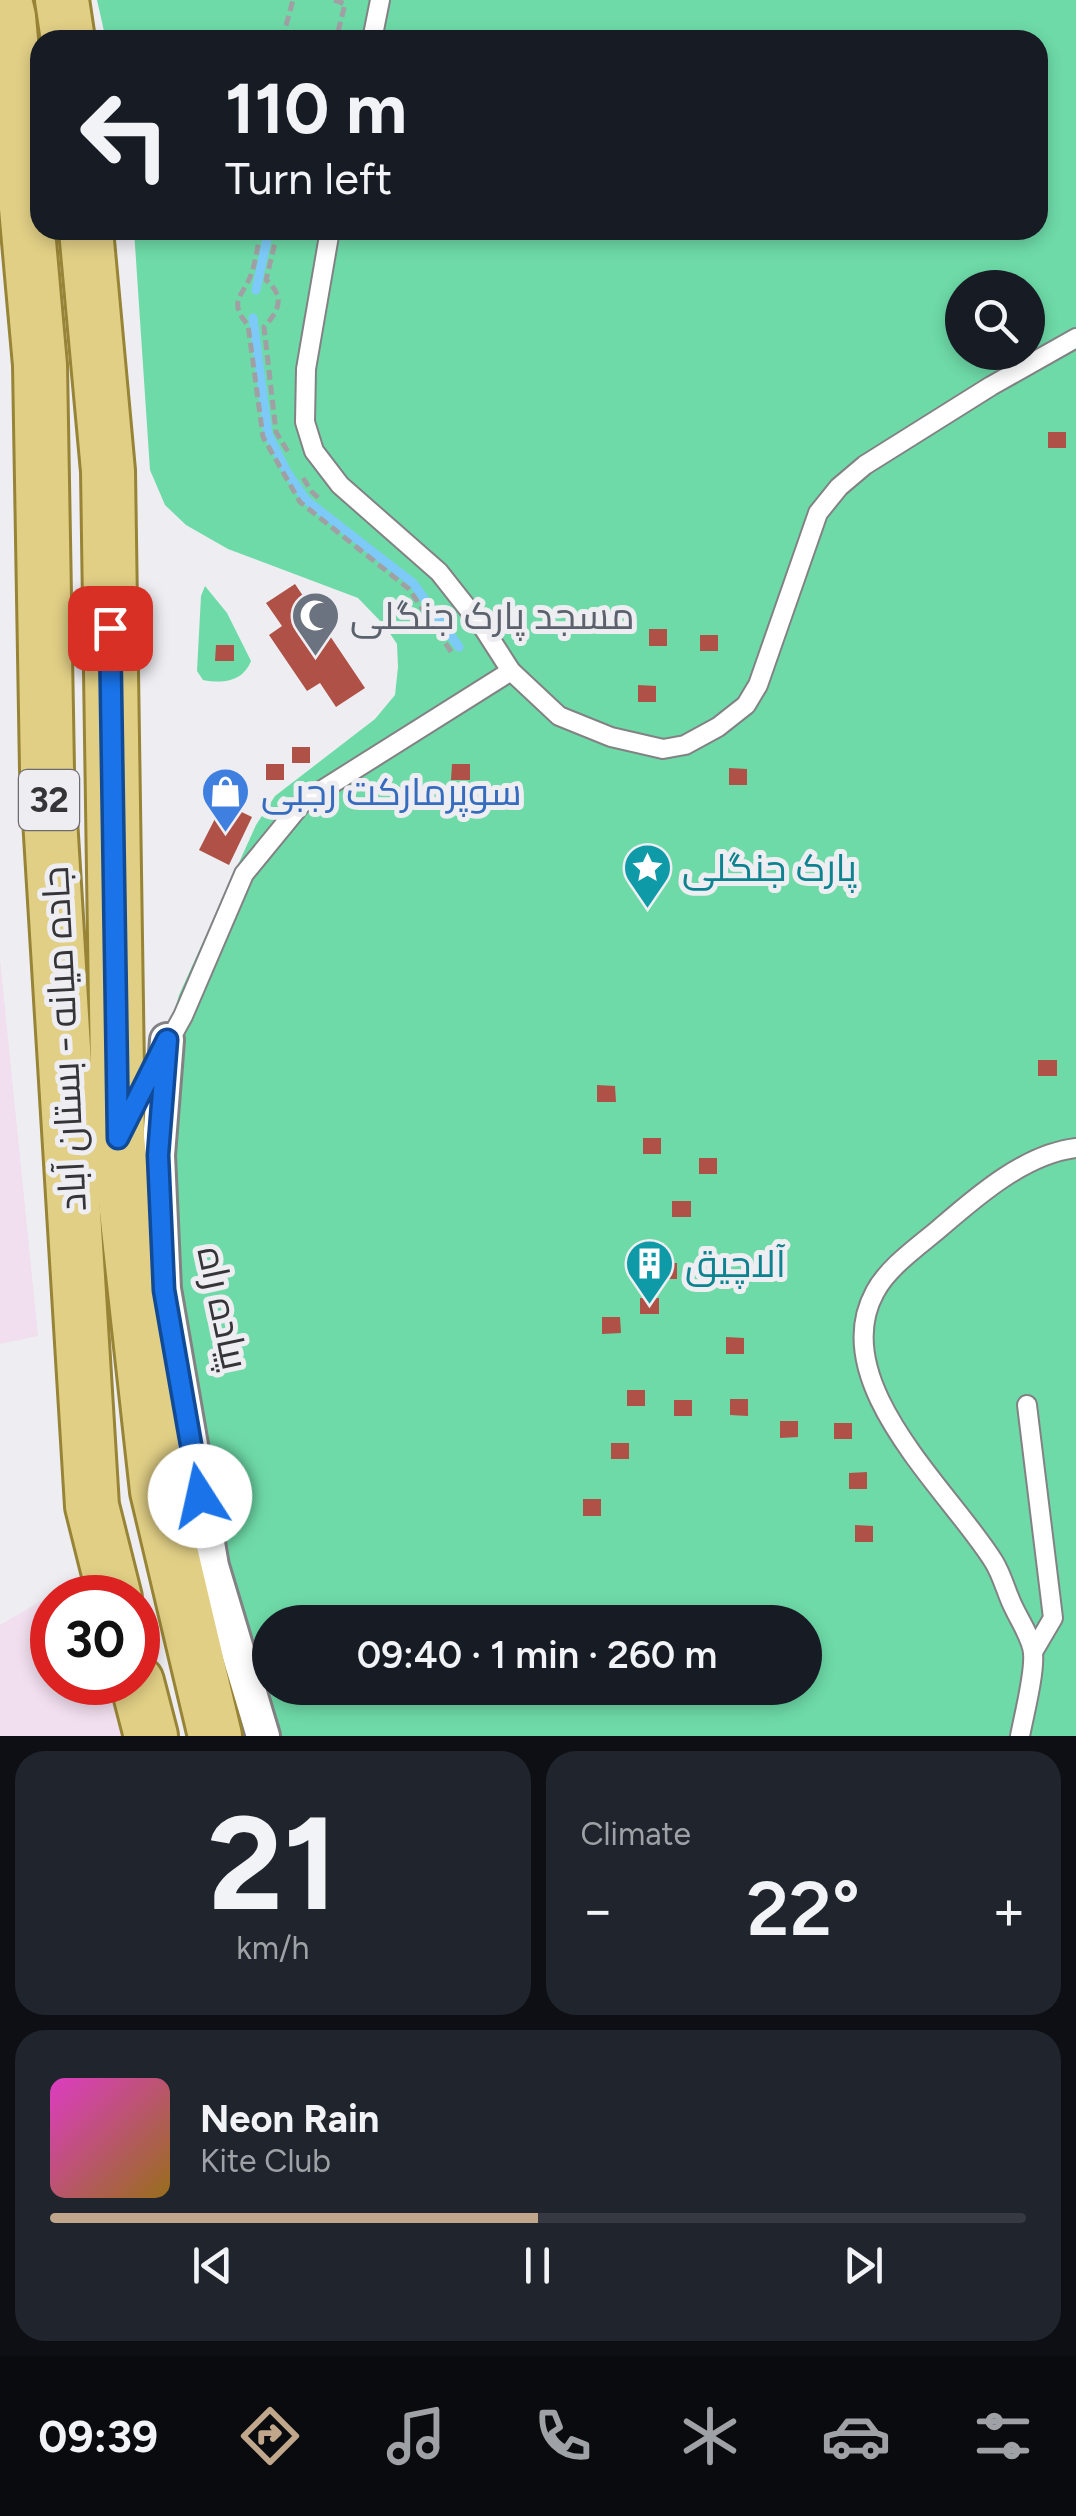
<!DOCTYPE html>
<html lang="en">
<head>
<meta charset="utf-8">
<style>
	:root { --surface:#171b24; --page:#20242c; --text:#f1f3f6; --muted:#9ea1a6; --line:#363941; --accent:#c0a68b }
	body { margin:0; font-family:Figtree,Cairo,sans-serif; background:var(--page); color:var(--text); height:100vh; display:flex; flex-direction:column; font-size:38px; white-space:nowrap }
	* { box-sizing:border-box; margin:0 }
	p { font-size:32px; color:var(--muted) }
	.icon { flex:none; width:55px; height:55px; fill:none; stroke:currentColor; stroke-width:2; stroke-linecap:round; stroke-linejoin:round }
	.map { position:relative; height:1736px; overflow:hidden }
	.sheet { display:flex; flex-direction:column; gap:15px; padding:15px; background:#0d0f14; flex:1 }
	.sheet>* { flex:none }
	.banner { position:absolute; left:30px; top:30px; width:1018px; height:210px; border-radius:30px; box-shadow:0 5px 15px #0003; background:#171b24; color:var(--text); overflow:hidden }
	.tools { position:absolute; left:945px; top:270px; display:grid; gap:20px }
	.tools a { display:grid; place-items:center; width:100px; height:100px; border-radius:50%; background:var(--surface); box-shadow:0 5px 15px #0003; font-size:50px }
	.speed { position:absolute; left:30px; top:1575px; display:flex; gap:20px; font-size:50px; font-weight:700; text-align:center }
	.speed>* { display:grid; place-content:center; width:130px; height:130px; border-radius:50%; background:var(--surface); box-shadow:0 5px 15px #0003; line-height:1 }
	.speed .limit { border:15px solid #d22; background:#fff; color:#111 }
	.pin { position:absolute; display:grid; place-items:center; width:85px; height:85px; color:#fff; margin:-42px; border-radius:20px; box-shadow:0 5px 15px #0006 }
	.me { position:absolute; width:110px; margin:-55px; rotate:350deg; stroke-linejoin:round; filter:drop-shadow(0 0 8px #0008) }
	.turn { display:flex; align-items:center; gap:35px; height:210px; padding:0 30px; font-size:45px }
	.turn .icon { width:130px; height:130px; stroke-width:2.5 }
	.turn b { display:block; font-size:70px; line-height:85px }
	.big { font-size:75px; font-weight:600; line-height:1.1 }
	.sheet .card { flex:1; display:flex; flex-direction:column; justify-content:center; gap:15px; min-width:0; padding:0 35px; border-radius:30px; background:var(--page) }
	.sheet .dial { align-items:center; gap:0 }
	.dial b { font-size:130px; line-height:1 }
	.song { display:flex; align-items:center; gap:30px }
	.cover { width:120px; height:120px; border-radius:15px; background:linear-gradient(135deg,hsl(310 70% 55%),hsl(40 70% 35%)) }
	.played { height:10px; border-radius:5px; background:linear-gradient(90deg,var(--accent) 50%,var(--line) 50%) }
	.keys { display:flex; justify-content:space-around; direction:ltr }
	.heat { display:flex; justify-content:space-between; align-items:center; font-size:55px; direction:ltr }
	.sheet .tiles { flex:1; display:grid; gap:15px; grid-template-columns:1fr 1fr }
	.card:last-child { grid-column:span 2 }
	.trip { position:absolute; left:252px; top:1605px; width:570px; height:100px; border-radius:50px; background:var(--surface); box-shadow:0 5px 15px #0003; font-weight:600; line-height:100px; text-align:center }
	.tab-bar { display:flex; height:160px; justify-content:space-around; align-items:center; background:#090b0e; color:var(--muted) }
	.tab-bar .icon { width:70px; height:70px }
	.tab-bar .active { color:var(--accent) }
	.tab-bar b { font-size:45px; color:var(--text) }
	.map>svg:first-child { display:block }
</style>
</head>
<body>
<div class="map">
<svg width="1076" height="1736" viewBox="0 0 1076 1736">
	<rect width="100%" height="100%" fill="#eeeef2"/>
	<g fill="#f1deee">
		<polygon points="0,959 38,1336 0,1344"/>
		<polygon points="76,1581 81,1597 52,1598 52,1682 110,1683 129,1736 0,1736 0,1625"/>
	</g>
	<g fill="#6edaa8" fill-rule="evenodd">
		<path d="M97,0H1076V1736H279L230,1589L147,1111L179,995L256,825L275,796L375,719L395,695L398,667L397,644L385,626L358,598L228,549L186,525L165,505L150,470L134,230H1038V40H106ZM962,288H1028V352H962ZM270,1622H805V1688H270Z"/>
		<path d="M205,586L227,613L251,661C243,681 224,684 203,680L197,671L201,596Z"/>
	</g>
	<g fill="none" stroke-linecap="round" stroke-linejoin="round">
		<g stroke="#7dcaf9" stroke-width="9">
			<polyline points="256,290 269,230"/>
			<polyline points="253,318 268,434 287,472 306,500 413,583 459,647"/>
		</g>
	</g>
	<g fill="#b05147">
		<rect x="1048" y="432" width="18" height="16"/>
		<polygon points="295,584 365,688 336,707 320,683 307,691 269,635 282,626 266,603"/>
		<rect x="649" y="629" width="18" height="17"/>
		<rect x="700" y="635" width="18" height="16"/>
		<polygon points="216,645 234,645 234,661 215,661"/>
		<polygon points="638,685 656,686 656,702 638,702"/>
		<rect x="292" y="747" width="18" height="16"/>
		<rect x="266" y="764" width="18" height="16"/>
		<polygon points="452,764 470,764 470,780 451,780"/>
		<polygon points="729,768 747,769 747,785 729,785"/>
		<polygon points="223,803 252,817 229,865 199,850"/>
		<rect x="1038" y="1060" width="19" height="16"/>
		<polygon points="597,1085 615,1086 616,1102 597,1102"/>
		<rect x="643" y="1138" width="18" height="16"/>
		<rect x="699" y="1158" width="18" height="16"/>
		<rect x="672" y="1201" width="19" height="16"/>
		<rect x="658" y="1263" width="19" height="16"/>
		<rect x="640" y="1298" width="19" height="16"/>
		<polygon points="602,1317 620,1317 621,1333 602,1334"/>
		<polygon points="726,1337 744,1338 744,1354 726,1354"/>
		<rect x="627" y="1390" width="18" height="16"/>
		<polygon points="730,1399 748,1399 748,1416 730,1415"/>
		<rect x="674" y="1400" width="18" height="16"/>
		<polygon points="780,1421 798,1421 798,1437 780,1438"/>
		<rect x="834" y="1423" width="18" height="16"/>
		<rect x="611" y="1443" width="18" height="16"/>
		<polygon points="867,1472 867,1489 849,1489 849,1473"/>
		<rect x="583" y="1499" width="18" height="17"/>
		<polygon points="855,1525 873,1526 873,1542 855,1542"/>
	</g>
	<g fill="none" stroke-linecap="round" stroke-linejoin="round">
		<defs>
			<g id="service">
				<polyline points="372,40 380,0"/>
				<polyline points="330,230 306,369 305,422 314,451 340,485 439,572 484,629 511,671 559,716 611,737 663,749 685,745 718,727 746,705 758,685 818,513 839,487 865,465 991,386 1076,338"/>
				<polyline points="134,1105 183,1016 244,874 303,802 511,671"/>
				<polyline points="1027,1405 1053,1618 1033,1652"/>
				<path d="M1020,1736C1024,1715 1035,1673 1033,1653C1032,1638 1018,1618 1012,1604C1006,1591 1002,1575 994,1562C951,1492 825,1383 875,1292C888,1267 919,1246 940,1228C977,1196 1025,1154 1076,1148"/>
			</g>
			<polyline id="minor" points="167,1040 158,1155 164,1289 212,1566 263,1736"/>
			<g id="primary">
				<polyline points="5,0 9,17 40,365 47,770 92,1506 115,1598"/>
				<polyline points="62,0 68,40"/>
				<polyline points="86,230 108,471 118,1138 157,1491 215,1736"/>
				<polyline points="137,1682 151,1736"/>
			</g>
		</defs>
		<use href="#service" stroke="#828285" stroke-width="22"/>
		<use href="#minor" stroke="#828285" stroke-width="38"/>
		<use href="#primary" stroke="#988436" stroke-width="58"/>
		<g stroke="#a0a0a4" stroke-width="5" stroke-dasharray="10 5" stroke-linecap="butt">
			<polyline points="334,0 345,4 336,40"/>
			<polyline points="282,40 293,0"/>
			<path d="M261,230C258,244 256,259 252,272C245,295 226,300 248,325L263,437L300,502L409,589L452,653"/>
			<path d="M278,230L266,280C285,296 280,310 264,327L276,432L290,455"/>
			<polyline points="303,478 312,492 321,500"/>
		</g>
		<use href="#service" stroke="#fff" stroke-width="18"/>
		<use href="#minor" stroke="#fff" stroke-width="32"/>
		<use href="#primary" stroke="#e1cf86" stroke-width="52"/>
	</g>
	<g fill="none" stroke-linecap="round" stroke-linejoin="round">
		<defs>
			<polyline id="route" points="110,628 118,1138 167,1040 158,1155 164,1290 200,1496"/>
		</defs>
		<use href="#route" stroke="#114b97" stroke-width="25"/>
		<use href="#route" stroke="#1a73e8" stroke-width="18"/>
	</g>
	<defs>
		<symbol id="mosque-pin" viewBox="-11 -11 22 30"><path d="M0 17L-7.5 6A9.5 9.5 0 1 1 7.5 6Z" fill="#6b7280" stroke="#eeeef2"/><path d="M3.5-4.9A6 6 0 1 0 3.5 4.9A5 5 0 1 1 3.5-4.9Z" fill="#fff"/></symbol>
		<symbol id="shop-pin" viewBox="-11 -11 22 30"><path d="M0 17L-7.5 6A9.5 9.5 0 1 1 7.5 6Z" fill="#3f7fe0" stroke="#eeeef2"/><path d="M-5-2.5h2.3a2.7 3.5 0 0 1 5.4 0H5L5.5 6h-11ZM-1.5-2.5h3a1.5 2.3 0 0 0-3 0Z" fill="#fff"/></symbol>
		<symbol id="sight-pin" viewBox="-11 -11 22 30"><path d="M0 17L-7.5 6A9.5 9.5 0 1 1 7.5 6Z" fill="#0f9aa8" stroke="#eeeef2"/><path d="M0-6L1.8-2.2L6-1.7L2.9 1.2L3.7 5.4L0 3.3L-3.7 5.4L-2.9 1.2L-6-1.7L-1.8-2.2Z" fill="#fff"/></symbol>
		<symbol id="building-pin" viewBox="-11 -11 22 30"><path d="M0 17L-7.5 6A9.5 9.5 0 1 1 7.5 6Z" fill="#0f9aa8" stroke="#eeeef2"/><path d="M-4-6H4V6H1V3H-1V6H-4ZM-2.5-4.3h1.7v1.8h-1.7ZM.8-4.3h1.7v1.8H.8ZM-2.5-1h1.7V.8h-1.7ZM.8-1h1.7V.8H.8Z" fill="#fff"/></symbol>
	</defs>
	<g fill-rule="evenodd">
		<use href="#mosque-pin" x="288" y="588" width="55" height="75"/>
		<use href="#shop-pin" x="198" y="764" width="55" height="75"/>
		<use href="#sight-pin" x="620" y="840" width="55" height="75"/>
		<use href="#building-pin" x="622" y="1236" width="55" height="75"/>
	</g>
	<g text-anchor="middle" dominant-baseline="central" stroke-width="10" stroke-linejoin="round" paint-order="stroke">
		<rect fill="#eeeef2" stroke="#6c6c6f" stroke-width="2.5" x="19" y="770" width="60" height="60" rx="8"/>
		<g font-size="35" font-weight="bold" fill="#353537">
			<text x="49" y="800">32</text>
		</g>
		<g font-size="38" fill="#5b616d" stroke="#eeeef2" text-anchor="start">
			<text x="350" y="616">مسجد پارک جنگلی</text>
		</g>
		<g font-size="38" fill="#366cbe" stroke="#eeeef2" text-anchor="start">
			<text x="261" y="792">سوپرمارکت رجبی</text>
		</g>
		<g font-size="38" fill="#0d838f" stroke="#eeeef2" text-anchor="start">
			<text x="682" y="868">پارک جنگلی</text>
			<text x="685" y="1264">آلاچیق</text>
		</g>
		<g font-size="38" fill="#353537" stroke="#eeeef2">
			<text transform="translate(64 1039) rotate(-93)">جاده میانه - بستان آباد</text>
			<text transform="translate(223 1308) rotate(78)">پیاده راه</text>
		</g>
	</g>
</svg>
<div class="tools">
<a><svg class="icon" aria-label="search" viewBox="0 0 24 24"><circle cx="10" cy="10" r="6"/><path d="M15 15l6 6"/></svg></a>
</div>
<div class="speed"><div class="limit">30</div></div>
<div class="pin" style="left:110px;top:628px;background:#d93025"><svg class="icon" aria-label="arrive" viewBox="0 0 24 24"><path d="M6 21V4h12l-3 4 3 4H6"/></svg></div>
<svg class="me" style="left:200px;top:1496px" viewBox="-20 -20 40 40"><circle r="19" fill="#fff"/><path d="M0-13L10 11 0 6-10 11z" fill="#1a73e8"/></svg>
<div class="trip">09:40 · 1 min · 260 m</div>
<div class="banner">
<div class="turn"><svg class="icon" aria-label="left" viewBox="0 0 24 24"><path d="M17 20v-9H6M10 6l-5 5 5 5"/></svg><div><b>110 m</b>Turn left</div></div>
</div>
</div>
<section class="sheet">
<div class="tiles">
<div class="card dial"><b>21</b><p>km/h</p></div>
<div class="card"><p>Climate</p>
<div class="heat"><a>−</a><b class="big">22°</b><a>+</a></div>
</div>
<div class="card">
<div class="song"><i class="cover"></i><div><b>Neon Rain</b><p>Kite Club</p></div></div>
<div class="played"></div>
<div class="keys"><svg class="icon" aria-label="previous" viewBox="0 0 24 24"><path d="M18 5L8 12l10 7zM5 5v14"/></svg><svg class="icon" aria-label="pause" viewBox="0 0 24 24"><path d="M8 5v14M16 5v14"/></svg><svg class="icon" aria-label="next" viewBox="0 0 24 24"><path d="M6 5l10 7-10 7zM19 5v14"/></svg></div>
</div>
</div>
</section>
<nav class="tab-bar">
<b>09:39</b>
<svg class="icon active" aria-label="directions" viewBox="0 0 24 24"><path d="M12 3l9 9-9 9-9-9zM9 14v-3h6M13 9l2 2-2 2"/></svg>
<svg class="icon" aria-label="music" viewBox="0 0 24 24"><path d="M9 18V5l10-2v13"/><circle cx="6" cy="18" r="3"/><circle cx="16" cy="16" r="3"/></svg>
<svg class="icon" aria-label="phone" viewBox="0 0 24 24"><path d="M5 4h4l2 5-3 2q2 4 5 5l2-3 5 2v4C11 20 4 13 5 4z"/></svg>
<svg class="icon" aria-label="climate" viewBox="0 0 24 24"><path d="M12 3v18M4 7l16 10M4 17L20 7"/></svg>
<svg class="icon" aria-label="car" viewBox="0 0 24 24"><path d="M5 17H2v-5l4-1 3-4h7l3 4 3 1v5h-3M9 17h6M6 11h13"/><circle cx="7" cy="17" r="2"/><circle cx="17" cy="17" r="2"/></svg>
<svg class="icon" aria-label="filters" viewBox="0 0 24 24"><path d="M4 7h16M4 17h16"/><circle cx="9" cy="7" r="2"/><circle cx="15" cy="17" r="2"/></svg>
</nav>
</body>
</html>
